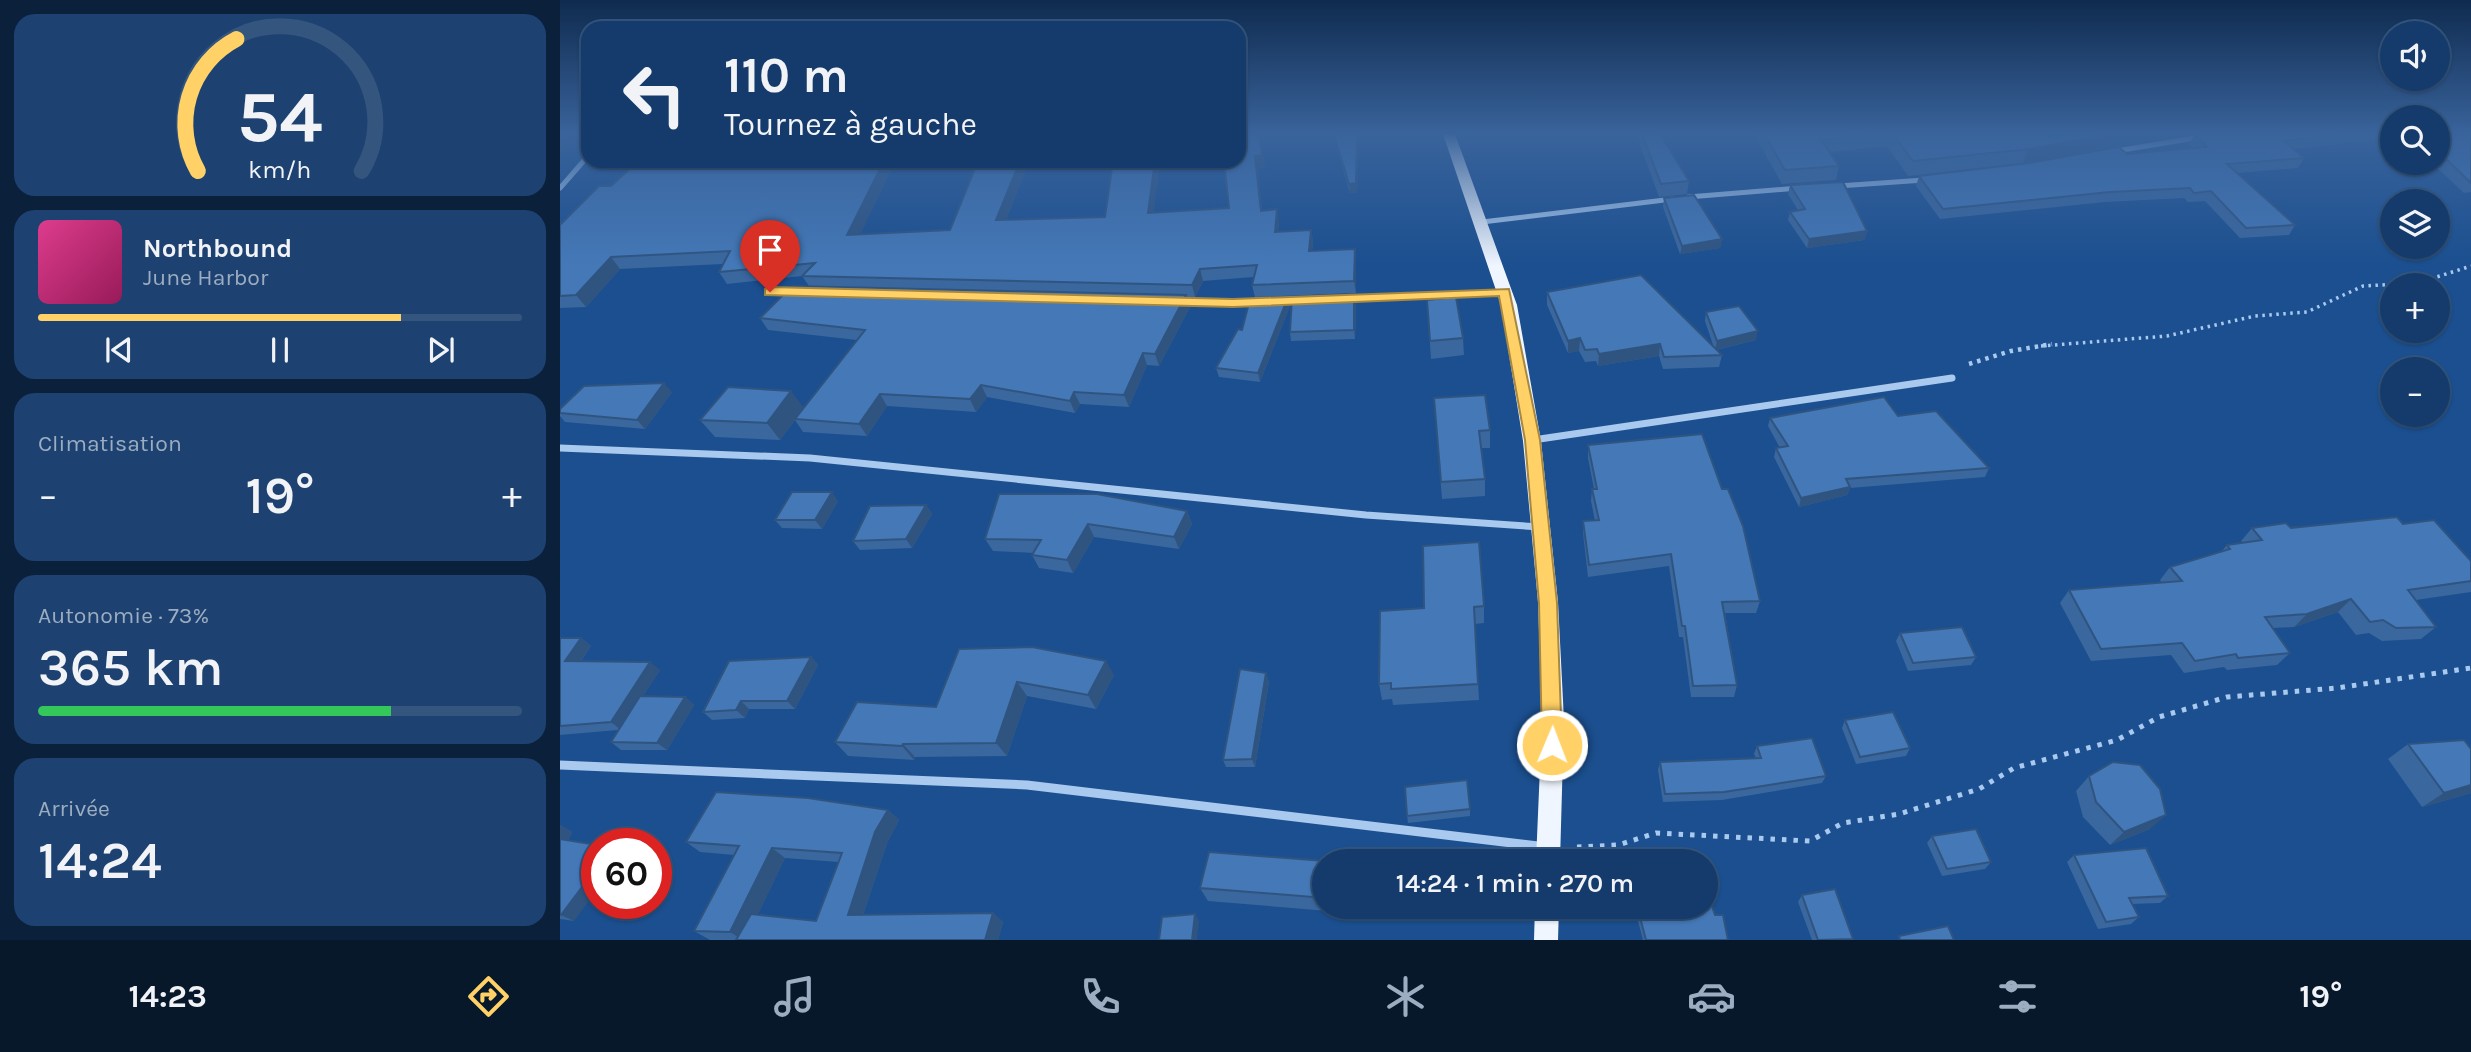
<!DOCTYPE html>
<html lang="fr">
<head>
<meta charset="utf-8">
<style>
	:root { --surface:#143b6b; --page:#1d4271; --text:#f1f3f6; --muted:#9dadc1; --line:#33557e; --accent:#ffd166 }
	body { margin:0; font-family:Karla,sans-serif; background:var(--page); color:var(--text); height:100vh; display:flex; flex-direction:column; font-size:26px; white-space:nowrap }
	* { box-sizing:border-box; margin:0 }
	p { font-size:23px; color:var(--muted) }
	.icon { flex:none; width:38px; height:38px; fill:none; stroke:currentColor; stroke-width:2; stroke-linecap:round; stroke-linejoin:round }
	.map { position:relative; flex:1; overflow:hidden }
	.side { display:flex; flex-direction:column; gap:14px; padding:14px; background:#0b203b; width:560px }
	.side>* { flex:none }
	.hud { position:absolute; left:21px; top:21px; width:665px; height:147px; border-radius:21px; box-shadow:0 2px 5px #0004,0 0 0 2px var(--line); background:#143b6b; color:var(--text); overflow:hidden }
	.controls { position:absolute; left:1820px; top:21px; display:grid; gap:14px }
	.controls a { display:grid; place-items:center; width:70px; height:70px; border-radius:50%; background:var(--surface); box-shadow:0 2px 5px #0004,0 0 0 2px var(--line); font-size:35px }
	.speed { position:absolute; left:21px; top:828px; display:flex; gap:14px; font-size:35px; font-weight:700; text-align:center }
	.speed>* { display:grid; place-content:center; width:91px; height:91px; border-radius:50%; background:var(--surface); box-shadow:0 2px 5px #0004,0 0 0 2px var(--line); line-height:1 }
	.speed .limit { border:10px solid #d22; background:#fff; color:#111 }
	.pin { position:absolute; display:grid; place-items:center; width:60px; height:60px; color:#fff; margin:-72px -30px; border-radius:50% 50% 50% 0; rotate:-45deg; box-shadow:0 0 7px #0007 }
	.pin .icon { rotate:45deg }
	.me { position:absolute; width:77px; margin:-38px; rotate:1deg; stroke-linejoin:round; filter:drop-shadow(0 0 5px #0008) }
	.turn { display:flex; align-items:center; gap:24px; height:147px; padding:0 28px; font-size:32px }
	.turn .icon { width:91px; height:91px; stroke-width:2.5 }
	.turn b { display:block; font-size:49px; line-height:60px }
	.big { font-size:52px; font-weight:600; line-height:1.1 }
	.side .card { flex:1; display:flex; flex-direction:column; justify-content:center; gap:10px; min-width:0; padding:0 24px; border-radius:21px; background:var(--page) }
	.side .dial { align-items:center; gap:0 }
	.dial svg { height:182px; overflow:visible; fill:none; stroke:var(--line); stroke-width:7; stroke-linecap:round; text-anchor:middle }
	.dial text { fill:var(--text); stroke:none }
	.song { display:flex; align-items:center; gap:21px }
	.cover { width:84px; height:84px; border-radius:10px; background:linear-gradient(135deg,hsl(330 70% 55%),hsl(330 70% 35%)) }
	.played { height:7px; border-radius:4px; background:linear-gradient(90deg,var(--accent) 75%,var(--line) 75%) }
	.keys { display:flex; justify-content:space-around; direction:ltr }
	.heat { display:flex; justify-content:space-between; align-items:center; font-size:38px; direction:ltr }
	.charge { height:10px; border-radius:5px; background:linear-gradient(90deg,#34c759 73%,var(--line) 0) }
	.trip { position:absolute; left:752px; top:849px; width:406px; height:70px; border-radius:35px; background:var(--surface); box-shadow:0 2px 5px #0004,0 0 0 2px var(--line); font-weight:600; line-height:70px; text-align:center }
	.tabs { display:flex; height:112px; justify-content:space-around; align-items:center; background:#08182b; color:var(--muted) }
	.tabs .icon { width:49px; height:49px }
	.tabs .on { color:var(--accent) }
	.tabs b { font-size:32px; color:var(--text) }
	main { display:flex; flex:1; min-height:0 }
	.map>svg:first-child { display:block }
</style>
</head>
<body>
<main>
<section class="side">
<div class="card dial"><svg viewBox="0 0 100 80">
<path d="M14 69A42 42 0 1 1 86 69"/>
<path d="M14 69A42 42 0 0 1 31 11" stroke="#ffd166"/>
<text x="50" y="56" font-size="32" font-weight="700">54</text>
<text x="50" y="72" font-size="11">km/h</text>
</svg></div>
<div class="card">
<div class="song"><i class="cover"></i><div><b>Northbound</b><p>June Harbor</p></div></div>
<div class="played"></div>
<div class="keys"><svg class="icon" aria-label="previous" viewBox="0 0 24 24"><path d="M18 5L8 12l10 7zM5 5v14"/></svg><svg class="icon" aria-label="pause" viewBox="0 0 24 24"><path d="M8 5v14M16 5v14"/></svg><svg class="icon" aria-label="next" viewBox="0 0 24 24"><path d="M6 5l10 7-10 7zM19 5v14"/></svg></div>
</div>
<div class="card"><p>Climatisation</p>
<div class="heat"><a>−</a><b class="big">19°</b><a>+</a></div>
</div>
<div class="card"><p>Autonomie · 73%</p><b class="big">365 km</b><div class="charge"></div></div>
<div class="card"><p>Arrivée</p><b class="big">14:24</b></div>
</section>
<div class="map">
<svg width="1911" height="940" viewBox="0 0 1911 940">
	<rect width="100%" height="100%" fill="#1b4f8f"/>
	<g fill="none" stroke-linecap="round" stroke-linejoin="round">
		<polyline stroke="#a9c9ee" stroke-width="3.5" stroke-dasharray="2.5 4.5" stroke-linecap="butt" points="1481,346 1607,336 1695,316 1747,312 1803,286 1858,283 1911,266"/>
		<polyline stroke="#a9c9ee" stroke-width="4.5" stroke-dasharray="3.5 5" stroke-linecap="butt" points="1409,364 1451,351 1492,344"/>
		<polyline stroke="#a9c9ee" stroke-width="5" stroke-dasharray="4.5 7" stroke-linecap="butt" points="1017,847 1058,845 1096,833 1250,841 1283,823 1339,814 1419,789 1454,768 1557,740 1599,717 1667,697 1777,688 1911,668"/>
		<g stroke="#a9c9ee" stroke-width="5">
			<polyline points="1556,151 1641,137"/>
			<polyline points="1278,186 1364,180"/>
			<polyline points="0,188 28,156"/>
			<polyline points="1128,197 1238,188"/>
			<polyline points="922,222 1113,199"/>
			<polyline points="210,292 234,292"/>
			<polyline points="788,299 944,292"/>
			<polyline points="620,302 696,302"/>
		</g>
		<g stroke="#a9c9ee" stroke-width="7">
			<polyline points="973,440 1392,378"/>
			<polyline points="0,448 250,458 806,515 980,527"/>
		</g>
		<polyline stroke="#a9c9ee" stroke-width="9" points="0,765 467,785 986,847"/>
		<g fill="#f0f6ff" fill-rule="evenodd">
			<polygon points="883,134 895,134 957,305 981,441 998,602 1004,720 1000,861 976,861 982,720 978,602 963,441 941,305"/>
			<polygon points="975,906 999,906 998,940 974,940"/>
		</g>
	</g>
	<g fill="#3a679d" fill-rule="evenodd">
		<polygon points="773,134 798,134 797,192 790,193"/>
		<polygon points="1080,134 1100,134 1129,181 1127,194 1099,197 1079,142"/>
		<polygon points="1194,134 1551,134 1545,148 1463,163 1348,176 1327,146 1270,152 1279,166 1276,180 1222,184"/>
		<polygon points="1635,134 1832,134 1832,138 1733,149 1744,158 1738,168 1677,173 1735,225 1729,235 1680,238 1645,201 1628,202 1624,198 1545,202 1380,219 1356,186 1359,176 1633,148 1629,144"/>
		<polygon points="1878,134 1911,134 1911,192 1904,193 1872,163 1878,163"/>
		<polygon points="267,161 335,161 300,234 390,230 469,161 446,220 545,217 553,161 600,161 593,213 669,208 664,161 705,167 698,168 702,211 719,221 718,232 751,230 753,242 752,251 795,249 796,261 796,293 695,297 692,285 694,277 643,281 635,297 627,297 630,307 599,366 587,365 569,407 520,404 515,413 427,397 416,412 327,406 307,436 243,432 235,420 220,440 155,437 140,420 244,408 297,340 208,330 200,318 249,286 242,276 167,284 159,272 163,264 60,269 26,307 0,308 0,225 51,186 266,169"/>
		<polygon points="1230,185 1307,231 1304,240 1247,248 1228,220 1230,212 1238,210 1228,194"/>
		<polygon points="1104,198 1162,239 1160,248 1120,254 1103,207"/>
		<polygon points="987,292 1154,348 1145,321 1146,312 1196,340 1156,350 1162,355 1159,367 1103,369 1099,356 1038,366 1036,361 1025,362 1019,351 1008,353 987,305"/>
		<polygon points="728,297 730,306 700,382 659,377 656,368 682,330"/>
		<polygon points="867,300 903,338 904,355 871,359"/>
		<polygon points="796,303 795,339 731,341 730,332"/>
		<polygon points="112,392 85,429 5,422 0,416 0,409"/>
		<polygon points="874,398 930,430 930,448 921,448 925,479 925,496 882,499"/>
		<polygon points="1338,416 1429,468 1425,477 1290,488 1287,495 1239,507 1214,457 1216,448 1220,448 1208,426 1210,418"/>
		<polygon points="1028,445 1200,601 1196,613 1165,613 1177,685 1174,697 1131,697 1123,637 1119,637 1109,566 1028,577 1023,533 1023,521 1035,521 1031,501 1032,489 1034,489 1028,458"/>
		<polygon points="278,501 262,529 222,528 215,520"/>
		<polygon points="366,505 372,514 352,548 300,550 293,541"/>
		<polygon points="627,511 632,524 619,549 534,537 513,573 479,568 472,555 474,553 433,551 425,539"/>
		<polygon points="1843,524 1911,561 1911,592 1856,600 1876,627 1861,639 1822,641 1809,633 1796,635 1778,612 1734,627 1713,628 1730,653 1717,665 1667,670 1664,667 1624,673 1611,655 1531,661 1500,603 1509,590 1602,583 1600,580 1610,567 1662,551 1667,545 1683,542 1681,541 1692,528"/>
		<polygon points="924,606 924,623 915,624 919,700 833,705 832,699 822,700 819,684 820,611"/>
		<polygon points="1340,633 1416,657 1411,665 1348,671 1336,641"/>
		<polygon points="0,638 21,638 31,646 21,661 100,670 83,696 125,697 134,705 107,750 61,750 51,742 58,730 0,735"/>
		<polygon points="399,649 554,675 536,709 467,696 447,756 355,757 354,760 288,756 275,742 376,707"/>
		<polygon points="251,657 258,665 235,709 189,709 185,718 152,720 143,712"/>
		<polygon points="706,673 709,682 695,767 666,767 663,760"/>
		<polygon points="1285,720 1350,748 1346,756 1296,764 1282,728"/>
		<polygon points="1848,744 1911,793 1862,807 1828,759"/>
		<polygon points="1197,746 1266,776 1262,783 1162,800 1103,802 1098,770 1100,762 1196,758 1194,754"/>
		<polygon points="1529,776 1590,829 1550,845 1523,817 1516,791"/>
		<polygon points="910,809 910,816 848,823 847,816"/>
		<path d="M328,810L339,820L327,843L303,915L433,913L443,922L438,940H150L134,931L174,855L140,852L126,842ZM225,858L278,862L256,921L198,914Z"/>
		<polygon points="0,825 12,832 8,840 14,921 0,919"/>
		<polygon points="1372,836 1431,862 1425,869 1382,876 1367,843"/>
		<polygon points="1514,855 1608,896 1600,903 1572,904 1579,917 1571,924 1538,929 1507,862"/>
		<polygon points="765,861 765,906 781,906 780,912 648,901 640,888"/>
		<polygon points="1242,895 1293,940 1252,940 1238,902"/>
		<polygon points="1074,906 1146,906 1155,915 1168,940 1083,940"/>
	</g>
	<g fill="#305480">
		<polygon points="0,134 19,134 0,152"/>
		<polygon points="700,134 705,167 698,168 703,222 701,211 695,156"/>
		<polygon points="797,134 798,134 797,192 790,193 789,184"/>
		<polygon points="1551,134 1545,148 1463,163 1469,149"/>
		<polygon points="324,161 335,161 294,247 287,235"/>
		<polygon points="460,161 469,161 441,232 436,220"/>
		<polygon points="595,161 600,161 592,225 588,213"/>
		<polygon points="717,209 719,221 717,244 715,232"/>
		<polygon points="751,230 753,242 751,263 749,251"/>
		<polygon points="1307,231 1304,240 1247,248 1249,239"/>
		<polygon points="1162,239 1160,248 1120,254 1122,246"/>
		<polygon points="795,249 796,261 796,293 794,281"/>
		<polygon points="51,257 60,269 26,307 16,295"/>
		<polygon points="640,269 643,281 635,297 632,285"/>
		<polygon points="794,294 796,303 795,339 794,330"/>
		<polygon points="626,295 630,307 599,366 595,354"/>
		<polygon points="728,297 730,306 700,382 698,373"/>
		<polygon points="1198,331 1196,340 1155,350 1157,341"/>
		<polygon points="1020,338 1019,351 1008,353 1008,341"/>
		<polygon points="1100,344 1099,356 1038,366 1039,354"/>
		<polygon points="583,353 587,365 569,407 564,395"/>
		<polygon points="104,383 112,392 85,429 77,420"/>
		<polygon points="421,385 427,397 416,412 410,399"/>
		<polygon points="231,391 244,408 220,440 207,423"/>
		<polygon points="514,392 520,404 515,413 510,401"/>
		<polygon points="320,394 327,406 307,436 299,424"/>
		<polygon points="1290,487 1287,495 1239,507 1241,498"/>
		<polygon points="272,492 278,501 262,529 255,520"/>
		<polygon points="366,505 372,514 352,548 346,539"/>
		<polygon points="627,511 632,524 619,549 614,537"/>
		<polygon points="528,524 534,537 513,573 507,560"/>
		<polygon points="1791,599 1778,612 1734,627 1747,614"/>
		<polygon points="21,638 31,646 15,669 5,661"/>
		<polygon points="251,657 258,665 235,709 227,701"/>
		<polygon points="546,661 554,675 536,709 528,695"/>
		<polygon points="90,662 100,670 61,730 51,722"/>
		<polygon points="706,673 709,682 695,767 692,759"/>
		<polygon points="457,682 467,696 447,756 436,743"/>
		<polygon points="125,697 134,705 107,750 97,743"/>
		<polygon points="181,701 189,709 185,718 176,710"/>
		<polygon points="343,744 355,757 354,760 342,746"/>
		<polygon points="1911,785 1911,793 1862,807 1884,793"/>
		<polygon points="328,810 339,820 327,843 300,924 288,915 315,832"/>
		<polygon points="1606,815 1590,829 1550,845 1564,832"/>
		<polygon points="0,825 12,832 5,845 0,841"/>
		<polygon points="212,848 225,858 186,940 183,940 170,932"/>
		<polygon points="37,867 37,890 14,921 1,915"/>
		<polygon points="433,913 443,922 438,940 425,940"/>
		<polygon points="635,914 639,921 637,940 632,940"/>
	</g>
	<g fill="#4478b7" stroke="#305480" stroke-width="2">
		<polygon points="679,134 699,134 702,155 695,156 701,211 717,209 715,232 751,230 749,251 795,249 794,281 692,285 697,265 640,269 632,285 242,276 255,263 159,272 170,251 51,257 16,295 0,296 0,225 39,186 51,186 73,166 266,169 267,161 324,161 287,235 390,230 418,161 460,161 436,220 545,217 553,161 595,161 588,213 669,208 664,161 679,161"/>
		<polygon points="774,134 797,134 796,183 789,184"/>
		<polygon points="1082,134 1100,134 1129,181 1101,184"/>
		<polygon points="1204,134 1310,134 1261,140 1279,166 1225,170"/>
		<polygon points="1333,134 1551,134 1469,149 1353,161"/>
		<polygon points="1635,134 1781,134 1724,141 1744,158 1667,164 1735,225 1686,228 1651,191 1634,193 1630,188 1550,192 1383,209 1359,176 1469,163 1559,147 1567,154 1647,147"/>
		<polygon points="1878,134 1911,134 1911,183 1878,151"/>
		<polygon points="1283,182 1307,231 1249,239 1230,212 1245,209 1230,185"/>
		<polygon points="1134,195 1162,239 1122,246 1104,198"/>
		<polygon points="1081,275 1162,355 1104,357 1100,344 1039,354 1037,349 1025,350 1020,338 1008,341 987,292"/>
		<polygon points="232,286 626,295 595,354 583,353 564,395 514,392 510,401 421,385 410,399 320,394 299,424 235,419 305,330 200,318"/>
		<polygon points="794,294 794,330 730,332 732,297"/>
		<polygon points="728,297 698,373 656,368 678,329 682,330 690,299"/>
		<polygon points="896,297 903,338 870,341 867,300"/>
		<polygon points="1179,306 1198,331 1157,341 1146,312"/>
		<polygon points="104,383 77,420 0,413 0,409 24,386"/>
		<polygon points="168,387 231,391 207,423 140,420"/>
		<polygon points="925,395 930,430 919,431 925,479 881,482 874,398"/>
		<polygon points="1324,397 1338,416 1376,411 1429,468 1286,479 1290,487 1241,498 1216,448 1228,446 1210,418"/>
		<polygon points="1142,434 1162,489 1168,489 1183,526 1200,601 1162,602 1177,685 1133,686 1125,626 1122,626 1111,554 1029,565 1023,521 1039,520 1032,489 1037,489 1028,445"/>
		<polygon points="232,492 272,492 255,520 215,520"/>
		<polygon points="439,494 537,494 627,511 614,537 528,524 507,560 472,555 481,540 425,539"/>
		<polygon points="366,505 346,539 293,541 310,506"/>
		<polygon points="1837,517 1843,524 1874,520 1911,561 1911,581 1848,590 1876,627 1836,628 1823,620 1810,622 1791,599 1747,614 1705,617 1730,653 1678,658 1676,654 1635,661 1622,643 1541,649 1509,590 1622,581 1610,567 1670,549 1667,545 1702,540 1692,528 1726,523 1731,528"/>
		<polygon points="919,542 924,606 914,607 918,684 831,689 831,683 819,684 820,611 864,608 863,546"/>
		<polygon points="1402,627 1416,657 1353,663 1340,633"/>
		<polygon points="0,638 21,638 5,661 90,662 51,722 0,726"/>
		<polygon points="472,647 546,661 528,695 457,682 436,743 343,744 342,746 275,742 297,702 376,707 399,649"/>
		<polygon points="251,657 227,701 181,701 176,710 143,712 169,661"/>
		<polygon points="680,669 706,673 692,759 663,760"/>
		<polygon points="80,696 125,697 97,743 51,742"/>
		<polygon points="1333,712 1350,748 1300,757 1285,720"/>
		<polygon points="1252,738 1266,776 1164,792 1105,794 1100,762 1201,758 1197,746"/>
		<polygon points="1904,740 1911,749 1911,785 1884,793 1848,744"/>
		<polygon points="1553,762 1580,765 1600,789 1606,815 1564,832 1536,802 1529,776"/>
		<polygon points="907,780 910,809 847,816 845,787"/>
		<polygon points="156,792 248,798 328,810 315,832 288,915 433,913 425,940 176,940 191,914 256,921 282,853 212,848 170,932 134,931 179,846 126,842"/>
		<polygon points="1416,829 1431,862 1387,869 1372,836"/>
		<polygon points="0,839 37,845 37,867 1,915 0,914"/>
		<polygon points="1586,848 1608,896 1569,898 1579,917 1546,922 1514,855"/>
		<polygon points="649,852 765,861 765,898 640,888"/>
		<polygon points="1146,888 1155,915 1163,915 1168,940 1086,940 1077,906 1146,906"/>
		<polygon points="1275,889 1293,939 1258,940 1242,895"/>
		<polygon points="635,914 632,940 599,940 602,917"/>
		<polygon points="1388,926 1394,940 1340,940 1339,936"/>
	</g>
	<linearGradient id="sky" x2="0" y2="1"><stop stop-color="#0f2b4f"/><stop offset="0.5" stop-color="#39639b"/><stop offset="1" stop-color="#39639b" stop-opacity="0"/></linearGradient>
	<rect width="1911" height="266" fill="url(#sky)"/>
	<polygon fill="#ffd166" stroke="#a68842" stroke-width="2" points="210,287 673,299 949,289 980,440 997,603 1002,745 999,752 992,754 985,752 982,745 979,603 965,440 939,296 673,307 205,295 205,289"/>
</svg>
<div class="controls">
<a><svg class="icon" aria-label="sound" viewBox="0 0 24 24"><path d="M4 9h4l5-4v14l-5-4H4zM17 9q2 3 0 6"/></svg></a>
<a><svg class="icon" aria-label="search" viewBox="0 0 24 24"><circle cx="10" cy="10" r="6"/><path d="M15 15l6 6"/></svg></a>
<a><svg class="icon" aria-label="layers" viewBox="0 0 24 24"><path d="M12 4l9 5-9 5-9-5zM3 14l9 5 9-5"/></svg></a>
<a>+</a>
<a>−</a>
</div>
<div class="speed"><div class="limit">60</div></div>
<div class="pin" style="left:210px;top:292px;background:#d93025"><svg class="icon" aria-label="arrive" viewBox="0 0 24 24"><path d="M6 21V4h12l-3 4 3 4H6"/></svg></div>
<svg class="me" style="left:992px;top:745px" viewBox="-20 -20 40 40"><circle r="17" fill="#ffd166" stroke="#fff" stroke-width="3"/><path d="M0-11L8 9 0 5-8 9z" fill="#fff"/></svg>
<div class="trip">14:24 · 1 min · 270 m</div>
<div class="hud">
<div class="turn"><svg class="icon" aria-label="left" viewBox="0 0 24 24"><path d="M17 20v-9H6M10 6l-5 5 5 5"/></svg><div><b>110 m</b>Tournez à gauche</div></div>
</div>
</div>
</main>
<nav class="tabs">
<b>14:23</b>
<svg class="icon on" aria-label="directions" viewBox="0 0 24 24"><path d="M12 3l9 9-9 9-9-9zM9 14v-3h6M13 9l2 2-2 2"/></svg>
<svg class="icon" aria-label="music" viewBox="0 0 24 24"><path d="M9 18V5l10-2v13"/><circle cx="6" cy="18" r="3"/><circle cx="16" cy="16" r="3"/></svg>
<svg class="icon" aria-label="phone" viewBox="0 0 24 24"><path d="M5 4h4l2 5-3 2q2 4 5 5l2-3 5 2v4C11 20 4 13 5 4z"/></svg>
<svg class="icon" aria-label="climate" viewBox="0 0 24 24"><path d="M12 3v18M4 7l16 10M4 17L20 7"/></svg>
<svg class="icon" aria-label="car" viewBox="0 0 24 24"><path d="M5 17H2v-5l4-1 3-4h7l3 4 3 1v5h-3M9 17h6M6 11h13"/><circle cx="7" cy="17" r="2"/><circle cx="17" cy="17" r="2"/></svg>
<svg class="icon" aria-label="filters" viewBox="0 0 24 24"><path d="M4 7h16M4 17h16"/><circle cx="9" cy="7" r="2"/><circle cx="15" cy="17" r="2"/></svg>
<b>19°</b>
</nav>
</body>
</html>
